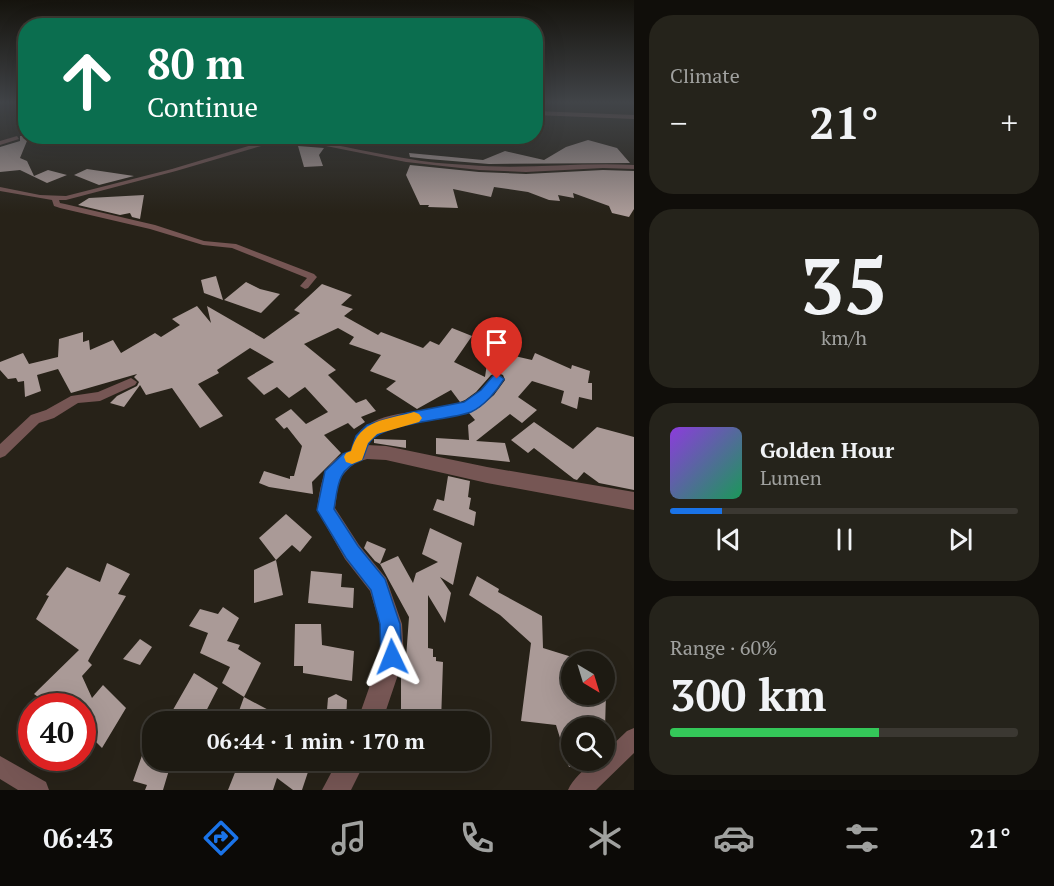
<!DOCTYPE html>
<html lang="en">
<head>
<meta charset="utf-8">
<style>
	:root { --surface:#1d1a12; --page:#25231b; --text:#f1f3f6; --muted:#a0a19f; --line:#3b3832; --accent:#1a73e8 }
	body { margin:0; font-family:"PT Serif",serif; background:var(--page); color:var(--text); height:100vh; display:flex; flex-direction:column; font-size:22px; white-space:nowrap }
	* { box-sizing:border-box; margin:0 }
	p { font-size:20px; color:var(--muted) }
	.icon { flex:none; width:33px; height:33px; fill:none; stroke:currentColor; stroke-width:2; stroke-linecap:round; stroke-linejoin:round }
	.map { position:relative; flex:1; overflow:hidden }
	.drawer { display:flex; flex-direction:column; gap:15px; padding:15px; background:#100e0a; width:420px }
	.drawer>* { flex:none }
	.hud { position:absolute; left:18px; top:18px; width:525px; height:126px; border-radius:24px; box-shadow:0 6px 24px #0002,0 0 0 2px var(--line); background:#0b6e4f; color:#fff; overflow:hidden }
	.needle { width:39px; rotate:142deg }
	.fabs { position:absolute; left:561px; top:651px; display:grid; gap:12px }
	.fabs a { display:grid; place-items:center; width:54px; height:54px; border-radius:50%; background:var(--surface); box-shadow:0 6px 24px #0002,0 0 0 2px var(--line); font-size:30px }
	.speed { position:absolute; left:18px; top:693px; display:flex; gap:12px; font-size:30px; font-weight:700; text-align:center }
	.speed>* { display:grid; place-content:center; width:78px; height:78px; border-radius:50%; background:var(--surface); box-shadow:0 6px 24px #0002,0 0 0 2px var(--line); line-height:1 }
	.speed .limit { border:9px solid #d22; background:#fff; color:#111 }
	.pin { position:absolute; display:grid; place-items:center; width:51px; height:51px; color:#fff; margin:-62px -26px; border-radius:50% 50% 50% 0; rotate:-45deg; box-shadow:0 0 6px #0007 }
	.pin .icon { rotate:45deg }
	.me { position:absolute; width:66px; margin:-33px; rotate:358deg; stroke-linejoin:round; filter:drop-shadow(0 0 4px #0008) }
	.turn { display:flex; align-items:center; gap:21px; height:126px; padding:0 30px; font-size:27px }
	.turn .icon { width:78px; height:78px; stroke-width:2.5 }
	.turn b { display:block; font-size:42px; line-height:51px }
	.big { font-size:45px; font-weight:800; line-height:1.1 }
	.drawer .card { flex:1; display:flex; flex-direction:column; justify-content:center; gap:9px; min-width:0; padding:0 21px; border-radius:24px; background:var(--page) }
	.drawer .dial { align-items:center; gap:0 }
	.dial b { font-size:78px; line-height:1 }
	.song { display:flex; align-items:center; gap:18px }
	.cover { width:72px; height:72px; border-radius:9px; background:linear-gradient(135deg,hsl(270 70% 55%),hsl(150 70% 35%)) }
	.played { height:6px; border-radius:3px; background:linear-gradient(90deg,var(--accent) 15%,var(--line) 15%) }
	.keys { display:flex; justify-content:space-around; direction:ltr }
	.heat { display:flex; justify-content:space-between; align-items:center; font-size:33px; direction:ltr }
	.charge { height:9px; border-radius:4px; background:linear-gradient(90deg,#34c759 60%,var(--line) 0) }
	.trip { position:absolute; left:142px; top:711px; width:348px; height:60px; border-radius:24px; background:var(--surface); box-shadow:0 6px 24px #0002,0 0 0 2px var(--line); font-weight:800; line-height:60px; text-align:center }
	.tabs { display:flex; height:96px; justify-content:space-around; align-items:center; background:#0c0a07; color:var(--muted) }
	.tabs .icon { width:42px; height:42px }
	.tabs .on { color:var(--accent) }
	.tabs b { font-size:27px; color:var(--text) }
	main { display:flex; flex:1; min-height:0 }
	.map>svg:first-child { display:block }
</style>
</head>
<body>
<main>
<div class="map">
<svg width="634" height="790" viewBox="0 0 634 790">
	<rect width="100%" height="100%" fill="#272218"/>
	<g fill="#aa9a97">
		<polygon points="20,136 29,136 20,158 27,161 34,176 48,170 67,175 47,183 20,170 0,172 0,147 20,141"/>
		<polygon points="588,140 617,148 630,163 489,164 428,159 410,157 409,153 483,160 505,151 544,160 566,147"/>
		<polygon points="298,146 324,148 319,155 323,166 304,167"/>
		<polygon points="410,165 479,172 526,174 603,170 634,171 634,209 629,217 612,213 609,206 573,193 574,198 558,195 560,201 549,200 528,192 494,187 491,197 453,189 458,208 428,207 429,205 420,205 406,175"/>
		<polygon points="87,169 134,176 99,185 74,175"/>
		<polygon points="144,195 140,219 132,217 130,213 120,215 78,205 89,198"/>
		<polygon points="216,276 223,300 204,293 201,280"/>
		<polygon points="246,282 260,289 280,294 261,313 224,300"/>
		<polygon points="322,284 352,295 341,305 353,309 344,316 378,335 381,332 423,348 430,341 439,345 452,328 472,336 454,362 485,377 489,350 532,360 535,353 571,369 572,365 590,371 588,383 592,383 592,400 579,397 577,409 561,403 564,391 532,381 518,397 537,410 522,423 510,414 476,441 505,443 510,462 436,454 436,438 469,440 468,425 475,420 469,413 480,407 494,395 505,380 503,375 498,373 491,375 476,392 465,400 460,402 451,390 417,409 386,389 396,381 370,371 381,355 349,344 354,337 338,328 304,344 336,370 328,375 356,403 366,399 376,411 361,417 365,422 354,429 348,423 324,435 341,453 312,482 313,494 269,487 259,483 264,471 290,479 290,476 294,476 302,446 287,427 284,429 275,419 291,409 306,424 328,412 305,387 289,398 277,387 264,395 247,378 274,362 250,348 217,370 219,373 198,384 223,416 200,428 172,388 146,395 140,385 124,407 110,403 117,396 137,386 139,382 134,377 137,374 71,393 58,369 37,375 41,391 25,397 24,381 18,382 16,378 8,379 0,370 0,362 23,353 29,364 58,357 59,339 83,332 83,342 89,340 90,350 113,340 121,353 155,333 161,337 180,325 172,319 197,306 211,323 207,306 264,339 300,313 294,310"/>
		<polygon points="534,422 573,449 597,427 634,437 634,490 599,483 584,472 577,480 574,479 534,448 528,453 511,440"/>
		<polygon points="374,439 406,440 406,448 374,443"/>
		<polygon points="448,476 470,481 468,497 471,498 469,509 476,512 474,526 433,510 437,499 444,501"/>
		<polygon points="286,514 312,537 300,552 292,545 276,560 259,538"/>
		<polygon points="430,528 462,543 453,585 440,577 451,593 445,623 428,595 428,648 433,649 433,657 436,657 436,661 443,662 441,722 417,722 401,718 401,674 406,658 409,617 380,564 398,556 413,583 416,573 438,562 422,554"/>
		<polygon points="367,541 386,549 380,564 375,561 364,548"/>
		<polygon points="276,560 283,595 254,603 254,570"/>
		<polygon points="107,563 130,574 118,594 126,596 90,657 88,661 92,665 82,676 92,698 103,685 126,708 102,748 82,728 82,706 63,700 56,706 51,706 34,694 79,650 36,619 49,596 46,595 67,567 100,582"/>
		<polygon points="311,571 342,574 341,587 354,588 353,608 308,603"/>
		<polygon points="477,576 499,589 498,592 542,616 543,648 572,657 572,694 606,694 605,728 572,728 572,766 569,767 556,725 521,721 531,643 500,615 469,595"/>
		<polygon points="223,607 239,618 227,641 240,645 238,649 261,663 244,697 222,683 230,667 200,653 208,633 189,626 200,609 218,614"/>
		<polygon points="295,624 321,624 322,645 354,651 352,681 303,673 303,666 294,666"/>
		<polygon points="140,639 152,647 140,665 123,659"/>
		<polygon points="194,673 218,688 203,717 197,713 193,722 166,722"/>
		<polygon points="336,694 347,700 346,722 326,722 328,698"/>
		<polygon points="244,697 291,722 235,722"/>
		<polygon points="151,730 153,760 172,760 163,790 145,790 147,785 133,781"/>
		<polygon points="240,760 262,770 267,760 312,760 302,790 293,790 277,778 273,790 228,790"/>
	</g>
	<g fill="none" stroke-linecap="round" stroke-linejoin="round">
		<g fill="#765654" fill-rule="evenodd">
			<polygon points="536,111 634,115 634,119 536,115"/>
			<polygon points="17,136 19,139 0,145 0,141"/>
			<path d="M286,139C327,141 365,152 404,158C425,162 447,164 468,165C524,170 579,162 634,165V169L603,168L526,172L479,170L406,162L326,146L286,142L268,144L176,171L66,200H59L60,203L65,204L155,225L204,241L236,244L314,274L317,277L308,288L305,289L300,286L307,278L232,248L203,245L150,229L60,208L54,206L52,200L0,191V187L40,195L66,196L172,169L265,141Z"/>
			<path d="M497,375L501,376L503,379L501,382C494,392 486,402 475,408C446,424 392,414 370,439C365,444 365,453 362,460L357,462L352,460L350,456C352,447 355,437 361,430C389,405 434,417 466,402C477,396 485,386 493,376Z"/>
			<polygon points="131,378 137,382 135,385 100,401 78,403 54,418 39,423 5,456 0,458 0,444 31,415 46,410 71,396 98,392"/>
			<path d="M634,728V753L596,790H568C573,778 592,760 604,760V753L627,731Z"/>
			<polygon points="0,756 46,782 49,790 18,790 0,779"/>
		</g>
		<g fill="#765654" fill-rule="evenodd">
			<path d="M367,445L386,446L487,467L634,492V510L487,483L386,460L367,459L354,463L339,479L335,508L359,545L386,578L402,624L404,657L382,722H357L380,657V624L370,591L345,559L317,510C323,469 325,458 367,445Z"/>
			<polygon points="338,760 366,760 351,790 322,790"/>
		</g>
	</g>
	<linearGradient id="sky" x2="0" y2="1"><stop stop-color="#15130d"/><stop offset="0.48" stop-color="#414448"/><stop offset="1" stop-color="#414448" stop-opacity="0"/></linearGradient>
	<rect width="634" height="213" fill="url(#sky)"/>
	<path fill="#1a73e8" stroke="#114b97" stroke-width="1.5" d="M497,374L504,379C497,391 484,406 471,412C447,421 382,422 369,443C366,448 365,455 362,460C337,469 338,486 334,509L358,546L385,579L400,624L402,657L399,665L392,668L384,665L381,657L380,624L371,590L346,558L317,510L325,471L343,454L351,451L356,436L367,425L407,413L464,402L481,390L493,376Z"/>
	<path fill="#f59e0b" d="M414,412L419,414L422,418L419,422L377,434L368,443L362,460L352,464L346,462L344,457L346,453L351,451C360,419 386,420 414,412Z"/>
</svg>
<div class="fabs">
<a><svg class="needle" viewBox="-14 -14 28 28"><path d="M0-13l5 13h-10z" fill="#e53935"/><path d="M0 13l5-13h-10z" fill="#a0a19f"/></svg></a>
<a><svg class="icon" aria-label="search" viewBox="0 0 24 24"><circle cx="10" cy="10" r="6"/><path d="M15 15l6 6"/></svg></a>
</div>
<div class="speed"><div class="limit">40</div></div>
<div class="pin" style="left:497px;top:379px;background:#d93025"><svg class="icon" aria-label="arrive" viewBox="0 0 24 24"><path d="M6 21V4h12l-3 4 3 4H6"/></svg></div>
<svg class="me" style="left:392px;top:657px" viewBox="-20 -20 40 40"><path d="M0-17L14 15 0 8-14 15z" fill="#1a73e8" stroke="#fff" stroke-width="4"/></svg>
<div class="trip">06:44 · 1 min · 170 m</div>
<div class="hud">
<div class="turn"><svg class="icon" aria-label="ahead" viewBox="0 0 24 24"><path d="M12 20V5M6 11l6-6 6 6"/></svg><div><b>80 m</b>Continue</div></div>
</div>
</div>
<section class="drawer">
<div class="card"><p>Climate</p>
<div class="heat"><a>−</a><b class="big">21°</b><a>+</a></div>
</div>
<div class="card dial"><b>35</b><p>km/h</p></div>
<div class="card">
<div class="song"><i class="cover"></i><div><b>Golden Hour</b><p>Lumen</p></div></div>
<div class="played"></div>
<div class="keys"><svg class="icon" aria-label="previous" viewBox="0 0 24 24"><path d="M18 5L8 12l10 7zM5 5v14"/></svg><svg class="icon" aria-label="pause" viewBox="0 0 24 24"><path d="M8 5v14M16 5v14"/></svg><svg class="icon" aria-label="next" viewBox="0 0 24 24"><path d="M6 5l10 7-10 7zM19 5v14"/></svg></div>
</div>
<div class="card"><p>Range · 60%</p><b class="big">300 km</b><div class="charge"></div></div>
</section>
</main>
<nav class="tabs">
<b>06:43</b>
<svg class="icon on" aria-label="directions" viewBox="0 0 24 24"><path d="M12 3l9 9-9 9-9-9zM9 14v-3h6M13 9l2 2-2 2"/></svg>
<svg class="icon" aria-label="music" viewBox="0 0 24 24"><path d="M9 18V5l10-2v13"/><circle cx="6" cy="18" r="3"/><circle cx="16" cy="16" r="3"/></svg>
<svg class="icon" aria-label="phone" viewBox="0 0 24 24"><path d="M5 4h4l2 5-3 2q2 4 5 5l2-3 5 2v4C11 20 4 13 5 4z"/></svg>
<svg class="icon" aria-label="climate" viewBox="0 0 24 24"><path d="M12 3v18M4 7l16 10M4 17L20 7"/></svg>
<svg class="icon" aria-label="car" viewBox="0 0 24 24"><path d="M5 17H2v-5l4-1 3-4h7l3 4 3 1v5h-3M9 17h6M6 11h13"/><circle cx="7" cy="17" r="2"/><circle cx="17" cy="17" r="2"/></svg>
<svg class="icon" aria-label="filters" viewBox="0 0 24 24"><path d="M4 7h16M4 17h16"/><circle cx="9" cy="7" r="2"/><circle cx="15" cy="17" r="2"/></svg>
<b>21°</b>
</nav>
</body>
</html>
